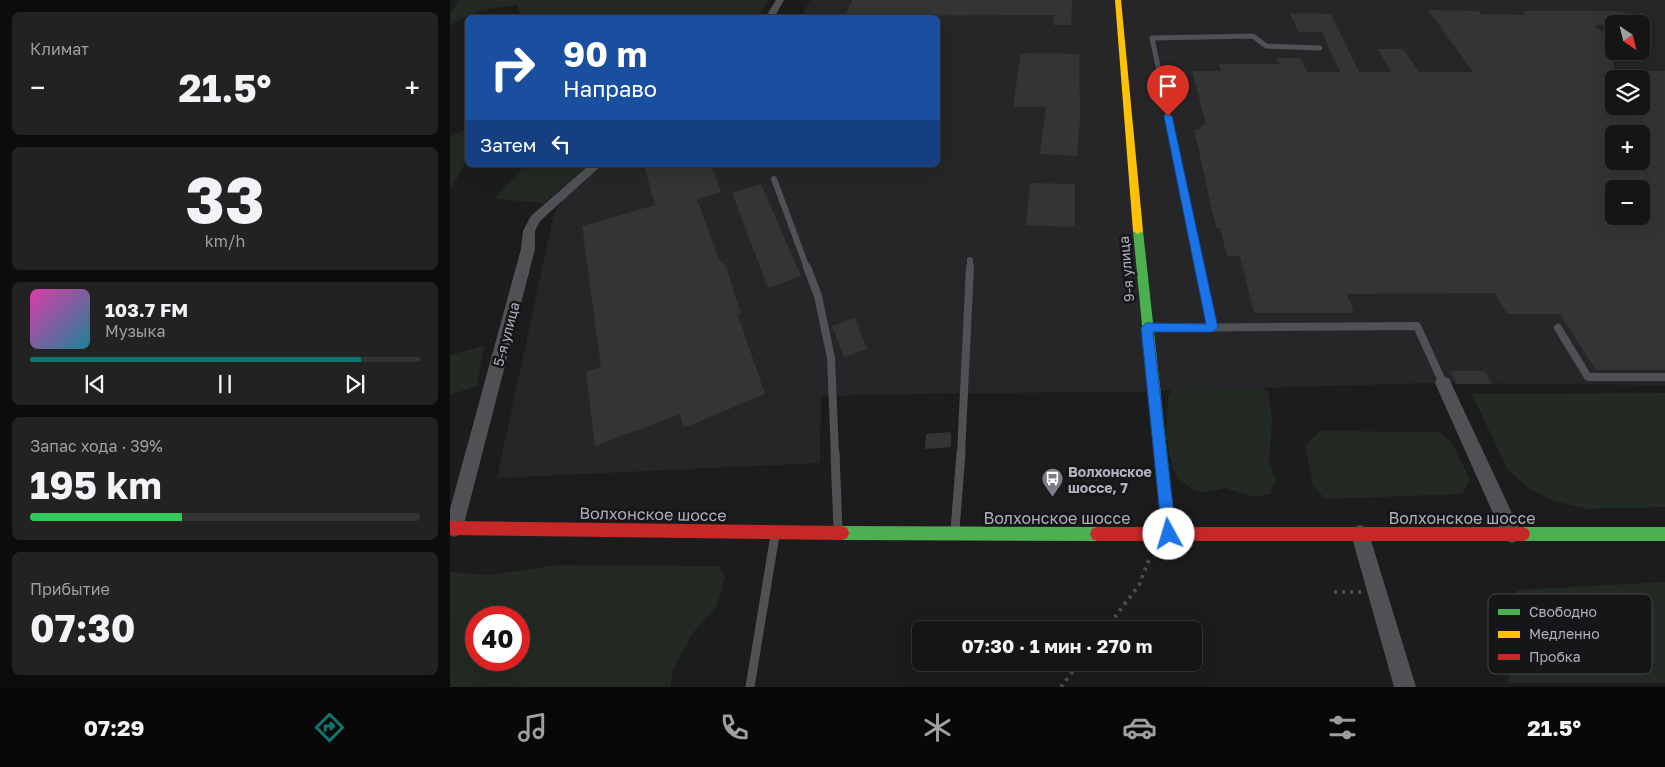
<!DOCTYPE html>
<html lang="ru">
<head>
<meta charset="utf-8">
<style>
	:root { --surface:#151515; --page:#222; --text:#f1f3f6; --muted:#9d9fa0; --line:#343434; --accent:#0f766e }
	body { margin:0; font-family:"Golos Text",sans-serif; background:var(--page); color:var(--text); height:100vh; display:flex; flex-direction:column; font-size:19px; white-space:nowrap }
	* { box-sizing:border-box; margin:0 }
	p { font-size:16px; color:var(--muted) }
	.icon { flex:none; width:28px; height:28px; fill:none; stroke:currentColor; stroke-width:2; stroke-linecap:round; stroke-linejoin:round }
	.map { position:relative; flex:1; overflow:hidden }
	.details { display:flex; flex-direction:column; gap:12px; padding:12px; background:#0c0c0c; width:450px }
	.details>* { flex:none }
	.guide { position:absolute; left:15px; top:15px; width:475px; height:152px; border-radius:8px; box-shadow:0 5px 20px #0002,0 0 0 1px var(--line); background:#1a4fa0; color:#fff; overflow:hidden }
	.needle { width:32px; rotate:145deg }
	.fabs { position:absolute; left:1155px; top:15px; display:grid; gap:10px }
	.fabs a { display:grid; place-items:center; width:45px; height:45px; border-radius:8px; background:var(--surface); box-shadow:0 5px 20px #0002,0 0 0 1px var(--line); font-size:25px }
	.speed { position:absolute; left:15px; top:606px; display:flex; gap:10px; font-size:25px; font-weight:700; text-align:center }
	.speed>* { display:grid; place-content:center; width:65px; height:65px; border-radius:50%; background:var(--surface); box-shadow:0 5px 20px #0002,0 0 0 1px var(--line); line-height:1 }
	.speed .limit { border:8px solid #d22; background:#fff; color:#111 }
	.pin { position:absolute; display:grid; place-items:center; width:42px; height:42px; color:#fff; margin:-51px -21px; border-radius:50% 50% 50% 0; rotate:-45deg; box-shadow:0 0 5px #0007 }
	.pin .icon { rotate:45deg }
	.me { position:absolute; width:55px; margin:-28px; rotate:354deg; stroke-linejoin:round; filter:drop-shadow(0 0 4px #0008) }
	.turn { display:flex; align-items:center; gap:18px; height:105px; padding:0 15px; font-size:22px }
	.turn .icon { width:65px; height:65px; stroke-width:2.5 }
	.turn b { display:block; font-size:35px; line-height:42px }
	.then { display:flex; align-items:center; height:48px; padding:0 15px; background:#0003; gap:10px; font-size:19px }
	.big { font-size:38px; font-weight:700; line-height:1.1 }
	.details .widget { flex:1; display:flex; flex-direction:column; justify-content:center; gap:8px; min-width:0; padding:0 18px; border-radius:8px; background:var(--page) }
	.details .dial { align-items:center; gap:0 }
	.dial b { font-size:65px; line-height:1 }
	.song { display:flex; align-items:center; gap:15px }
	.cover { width:60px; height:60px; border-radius:8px; background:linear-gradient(135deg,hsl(320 70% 55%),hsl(190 70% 35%)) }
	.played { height:5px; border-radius:2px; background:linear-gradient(90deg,var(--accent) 85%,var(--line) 85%) }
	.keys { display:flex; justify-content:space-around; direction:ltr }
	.heat { display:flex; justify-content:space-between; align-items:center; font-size:28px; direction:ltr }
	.charge { height:8px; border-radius:4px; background:linear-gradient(90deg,#34c759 39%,var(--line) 0) }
	.trip { position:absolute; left:462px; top:621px; width:290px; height:50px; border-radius:8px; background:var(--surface); box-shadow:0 5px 20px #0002,0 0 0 1px var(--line); font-weight:700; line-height:50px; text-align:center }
	.tabs { display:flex; height:80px; justify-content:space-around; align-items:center; background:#080808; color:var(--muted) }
	.tabs .icon { width:35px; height:35px }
	.tabs .selected { color:var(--accent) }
	.tabs b { font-size:22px; color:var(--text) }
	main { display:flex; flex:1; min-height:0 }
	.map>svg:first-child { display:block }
</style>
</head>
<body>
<main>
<section class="details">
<div class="widget"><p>Климат</p>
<div class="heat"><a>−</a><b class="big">21.5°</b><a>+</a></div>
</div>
<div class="widget dial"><b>33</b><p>km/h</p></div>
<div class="widget">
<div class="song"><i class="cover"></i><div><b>103.7 FM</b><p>Музыка</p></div></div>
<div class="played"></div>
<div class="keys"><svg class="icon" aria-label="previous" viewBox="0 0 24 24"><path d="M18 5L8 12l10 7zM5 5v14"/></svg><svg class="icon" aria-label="pause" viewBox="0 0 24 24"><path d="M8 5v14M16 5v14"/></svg><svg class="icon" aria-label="next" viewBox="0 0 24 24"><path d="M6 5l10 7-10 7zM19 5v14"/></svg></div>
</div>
<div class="widget"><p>Запас хода · 39%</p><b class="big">195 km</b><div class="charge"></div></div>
<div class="widget"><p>Прибытие</p><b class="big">07:30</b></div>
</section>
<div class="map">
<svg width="1215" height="687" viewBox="0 0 1215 687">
	<rect width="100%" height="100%" fill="#1c1c1c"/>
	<path fill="#262628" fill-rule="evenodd" d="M360,0H1215V385L980,383L676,392L515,393L371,396L370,463L47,478L104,213L117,195L149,168L155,165H488V18L351,17ZM1164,24H1191V51H1164ZM1164,79H1191V106H1164ZM1164,134H1191V161H1164ZM1164,189H1191V216H1164Z"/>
	<g fill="#222a23" fill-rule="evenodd">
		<path d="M10,0H319L308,17H71L67,5C44,8 18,11 0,26V13Z"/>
		<path d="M13,130C25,154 12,169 0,190V137Z"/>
		<polygon points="75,165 138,165 94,203 44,199"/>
		<polygon points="34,346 27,386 0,395 0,355"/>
		<polygon points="812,388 818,391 822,421 819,462 826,481 820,494 805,497 775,488 753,493 743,490 728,478 722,467 716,435 718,398 724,389"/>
		<polygon points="1215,393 1215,507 1137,509 1104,501 1081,490 1057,469 1022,394"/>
		<polygon points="870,431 990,432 1002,443 1020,479 1012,494 875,499 863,485 855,446"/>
		<path d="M107,565L268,566L275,576L267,606L242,634L224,668L220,687H0V572L41,575ZM26,618H69V660H26Z"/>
		<polygon points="1215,582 1215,683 1058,683 1067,590"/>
	</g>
	<g fill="#343434" fill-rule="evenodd">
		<polygon points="402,0 622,0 621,25 603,25 604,15 395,16"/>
		<path d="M978,10L1028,11L1031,14L1075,15L1072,11H1173L1188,24L1144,25L1164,44V106H1191V71H1215V370H1146L1110,314H1057L1045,293L897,294L904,313H804L790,256H777L770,228H766L744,129H752L751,125H756L742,71H771L769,64H829L827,58H851L857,72H890L872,32H848L840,13L881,14L909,72H941L928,49H953L969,72H1023ZM1164,134H1191V161H1164ZM1164,189H1191V216H1164Z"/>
		<polygon points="571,53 629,54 630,117 627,156 590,154 596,107 563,107"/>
		<polygon points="194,165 261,165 271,192 247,199 269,259 276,266 291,314 288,315 315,394 234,428 230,414 145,446 136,372 151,367 132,226 205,205"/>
		<polygon points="580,183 625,184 625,227 576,225"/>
		<polygon points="311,184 351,276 318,288 282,193"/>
		<polygon points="405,318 417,349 394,357 382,326"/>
		<polygon points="1000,371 1035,371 1042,384 1007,384"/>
		<polygon points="501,432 501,447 475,449 476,434"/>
	</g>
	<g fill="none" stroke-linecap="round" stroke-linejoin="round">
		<g stroke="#4c4d50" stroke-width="4" stroke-dasharray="3 5" stroke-linecap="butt">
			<polyline points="884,592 911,592"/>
			<polyline points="655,630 689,585 700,557"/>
			<polyline points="611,687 630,662"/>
		</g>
		<polyline stroke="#505155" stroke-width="5" points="719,119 702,38 803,36 816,46 870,48"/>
		<g stroke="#505155" stroke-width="6">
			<polyline points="719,118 750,268"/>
			<polyline points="324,179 357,268"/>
			<polyline points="520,268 520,260"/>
		</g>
		<g stroke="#505155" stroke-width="8">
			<polyline points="357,267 368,296 381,358 385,454"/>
			<polyline points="750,267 763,328"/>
			<polyline points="697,328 967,326 993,383"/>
			<polyline points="1108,328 1138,377 1215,377"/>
			<polyline points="511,454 520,267"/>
		</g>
		<g stroke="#505155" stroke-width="9">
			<polyline points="385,453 388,530"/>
			<polyline points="505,530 511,453"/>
			<polyline points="300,687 325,535"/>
		</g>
		<g fill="#505155" fill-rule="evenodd">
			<polygon points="326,0 334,0 324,18 315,18"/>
			<polygon points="139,165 152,165 90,221 85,231 85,249 13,528 11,534 4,537 0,535 0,509 71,249 73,231 81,216"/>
			<polygon points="993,377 999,378 1001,383 1069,528 1071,534 1069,540 1062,543 1055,540 985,383 987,378"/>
			<polygon points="910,525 917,528 919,534 966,687 944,687 901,534 903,528"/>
		</g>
		<g fill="#4caf50" fill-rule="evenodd">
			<polygon points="688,228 693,231 726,534 724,539 719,541 714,539 712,534 683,231"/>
			<polygon points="392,526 647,527 652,529 654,534 652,539 647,541 392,540 387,538 385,533 387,528"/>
			<polygon points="1073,527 1215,527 1215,541 1073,541 1068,539 1066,534 1068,529"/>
		</g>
		<polygon fill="#ffc107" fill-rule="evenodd" points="665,0 671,0 693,231 688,234 683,231"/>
		<g fill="#c62828" fill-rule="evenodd">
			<polygon points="0,521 392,526 397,528 399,533 397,538 392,540 0,535"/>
			<polygon points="647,527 1073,527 1078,529 1080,534 1078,539 1073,541 647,541 642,539 640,534 642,529"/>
		</g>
	</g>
	<polygon fill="#1a73e8" stroke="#114b97" points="715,114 722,116 768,328 762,332 703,332 726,534 724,539 719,541 714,539 712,534 691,328 696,323 756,324 714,116"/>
	<defs>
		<symbol id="bus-pin" viewBox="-11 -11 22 30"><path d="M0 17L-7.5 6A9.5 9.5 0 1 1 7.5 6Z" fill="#7b7d84" stroke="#161618"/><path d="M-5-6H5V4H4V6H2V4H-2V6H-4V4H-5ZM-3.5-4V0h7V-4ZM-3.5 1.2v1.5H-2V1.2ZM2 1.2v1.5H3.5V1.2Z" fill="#fff"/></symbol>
	</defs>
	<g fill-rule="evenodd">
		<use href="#bus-pin" x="590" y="466" width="25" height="34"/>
	</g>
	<g text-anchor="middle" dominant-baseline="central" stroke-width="5" stroke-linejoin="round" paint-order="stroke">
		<g font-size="14" fill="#aeb1bc" stroke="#161618">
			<text transform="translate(676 269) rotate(-95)">9-я улица</text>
			<text transform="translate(56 334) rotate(-75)">5-я улица</text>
		</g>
		<g font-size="14" font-weight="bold" fill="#aeb1bc" stroke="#161618" text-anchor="start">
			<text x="618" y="471">Волхонское<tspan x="618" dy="16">шоссе, 7</tspan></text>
		</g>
		<g font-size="16" fill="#aeb1bc" stroke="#161618">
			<text transform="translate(203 514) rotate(1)">Волхонское шоссе</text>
			<text x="607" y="518">Волхонское шоссе</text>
			<text x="1012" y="518">Волхонское шоссе</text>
		</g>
	</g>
	<rect x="1038" y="594" width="164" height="80" rx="8" fill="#161618" stroke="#444449" stroke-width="1"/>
	<rect x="1048" y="609" width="22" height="6" fill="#4caf50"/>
	<rect x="1048" y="631" width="22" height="7" fill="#ffc107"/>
	<rect x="1048" y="654" width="22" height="6" fill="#c62828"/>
	<g font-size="14" fill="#aeb1bc">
		<text x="1079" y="617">Свободно</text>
		<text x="1079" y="639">Медленно</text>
		<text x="1079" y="662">Пробка</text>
	</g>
</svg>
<div class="fabs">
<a><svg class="needle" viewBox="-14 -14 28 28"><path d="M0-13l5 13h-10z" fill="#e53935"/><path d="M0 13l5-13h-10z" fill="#9d9fa0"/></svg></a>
<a><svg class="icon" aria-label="layers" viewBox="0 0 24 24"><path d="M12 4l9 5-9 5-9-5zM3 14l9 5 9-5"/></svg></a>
<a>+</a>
<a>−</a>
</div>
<div class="speed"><div class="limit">40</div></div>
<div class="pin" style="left:718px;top:116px;background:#d93025"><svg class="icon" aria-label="arrive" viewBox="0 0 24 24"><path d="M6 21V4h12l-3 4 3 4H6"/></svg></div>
<svg class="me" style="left:719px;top:534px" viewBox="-20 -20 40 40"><circle r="19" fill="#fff"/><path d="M0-13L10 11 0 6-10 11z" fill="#1a73e8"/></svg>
<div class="trip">07:30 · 1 мин · 270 m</div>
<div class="guide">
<div class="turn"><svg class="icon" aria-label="right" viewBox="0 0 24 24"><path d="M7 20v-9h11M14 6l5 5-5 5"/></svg><div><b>90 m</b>Направо</div></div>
<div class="then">Затем<svg class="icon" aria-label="left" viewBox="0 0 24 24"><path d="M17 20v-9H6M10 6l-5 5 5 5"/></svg></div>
</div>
</div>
</main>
<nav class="tabs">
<b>07:29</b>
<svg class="icon selected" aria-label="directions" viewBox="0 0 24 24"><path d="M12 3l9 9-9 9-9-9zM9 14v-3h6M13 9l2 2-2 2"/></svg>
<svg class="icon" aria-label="music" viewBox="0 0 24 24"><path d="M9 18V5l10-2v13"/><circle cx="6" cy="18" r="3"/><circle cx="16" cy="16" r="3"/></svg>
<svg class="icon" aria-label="phone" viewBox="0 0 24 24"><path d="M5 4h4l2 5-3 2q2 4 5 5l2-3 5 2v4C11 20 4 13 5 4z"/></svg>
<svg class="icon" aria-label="climate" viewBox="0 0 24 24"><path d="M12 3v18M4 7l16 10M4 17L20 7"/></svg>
<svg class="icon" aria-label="car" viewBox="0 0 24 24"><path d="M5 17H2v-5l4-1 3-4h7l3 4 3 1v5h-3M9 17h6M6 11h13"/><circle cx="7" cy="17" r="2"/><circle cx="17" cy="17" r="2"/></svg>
<svg class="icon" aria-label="filters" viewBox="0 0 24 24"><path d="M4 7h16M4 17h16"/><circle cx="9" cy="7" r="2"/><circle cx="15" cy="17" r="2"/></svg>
<b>21.5°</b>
</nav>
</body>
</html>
